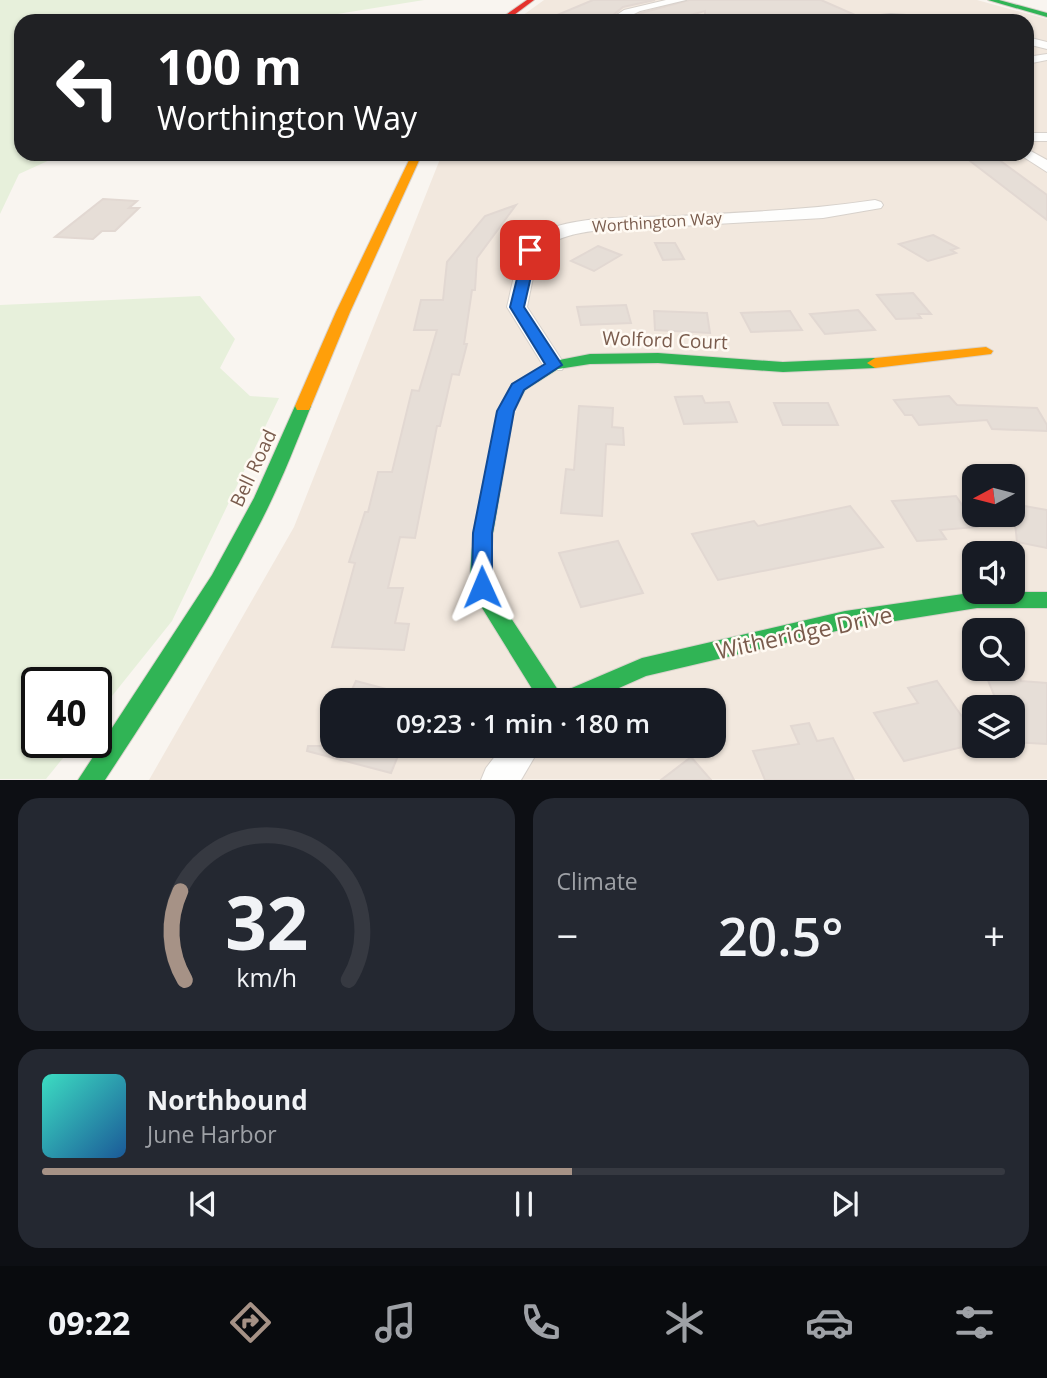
<!DOCTYPE html>
<html lang="en">
<head>
<meta charset="utf-8">
<style>
	:root { --surface:#171b24; --page:#242831; --text:#f1f3f6; --muted:#9ea1a6; --line:#363941; --accent:#a69286 }
	body { margin:0; font-family:"Open Sans",sans-serif; background:var(--page); color:var(--text); height:100vh; display:flex; flex-direction:column; font-size:26px; white-space:nowrap }
	* { box-sizing:border-box; margin:0 }
	p { font-size:23px; color:var(--muted) }
	.icon { flex:none; width:38px; height:38px; fill:none; stroke:currentColor; stroke-width:2; stroke-linecap:round; stroke-linejoin:round }
	.map { position:relative; height:780px; overflow:hidden }
	.sheet { display:flex; flex-direction:column; gap:18px; padding:18px; background:#0d0f14; flex:1 }
	.sheet>* { flex:none }
	.guide { position:absolute; left:14px; top:14px; width:1020px; height:147px; border-radius:21px; box-shadow:0 2px 5px #0004; background:#202124; color:#fff; overflow:hidden }
	.needle { width:46px; rotate:263deg }
	.buttons { position:absolute; left:962px; top:464px; display:grid; gap:14px }
	.buttons a { display:grid; place-items:center; width:63px; height:63px; border-radius:14px; background:var(--surface); box-shadow:0 2px 5px #0004; font-size:35px }
	.speed { position:absolute; left:21px; top:667px; display:flex; gap:14px; font-size:35px; font-weight:700; text-align:center }
	.speed>* { display:grid; place-content:center; width:91px; height:91px; border-radius:50%; background:var(--surface); box-shadow:0 2px 5px #0004; line-height:1 }
	.speed .limit { border:4px solid #111; border-radius:10px; background:#fff; color:#111 }
	.pin { position:absolute; display:grid; place-items:center; width:60px; height:60px; color:#fff; margin:-30px; border-radius:14px; box-shadow:0 4px 10px #0006 }
	.me { position:absolute; width:77px; margin:-38px; rotate:359deg; stroke-linejoin:round; filter:drop-shadow(0 0 5px #0008) }
	.turn { display:flex; align-items:center; gap:24px; height:147px; padding:0 28px; font-size:32px }
	.turn .icon { width:91px; height:91px; stroke-width:2.5 }
	.turn b { display:block; font-size:49px; line-height:60px }
	.big { font-size:52px; font-weight:600; line-height:1.1 }
	.sheet .widget { flex:1; display:flex; flex-direction:column; justify-content:center; gap:10px; min-width:0; padding:0 24px; border-radius:21px; background:var(--page) }
	.sheet .dial { align-items:center; gap:0 }
	.dial svg { height:182px; overflow:visible; fill:none; stroke:var(--line); stroke-width:7; stroke-linecap:round; text-anchor:middle }
	.dial text { fill:var(--text); stroke:none }
	.song { display:flex; align-items:center; gap:21px }
	.cover { width:84px; height:84px; border-radius:10px; background:linear-gradient(135deg,hsl(170 70% 55%),hsl(210 70% 35%)) }
	.played { height:7px; border-radius:4px; background:linear-gradient(90deg,var(--accent) 55%,var(--line) 55%) }
	.keys { display:flex; justify-content:space-around; direction:ltr }
	.heat { display:flex; justify-content:space-between; align-items:center; font-size:38px; direction:ltr }
	.sheet .tiles { flex:1; display:grid; gap:18px; grid-template-columns:1fr 1fr }
	.widget:last-child { grid-column:span 2 }
	.trip { position:absolute; left:320px; top:688px; width:406px; height:70px; border-radius:21px; background:var(--surface); box-shadow:0 2px 5px #0004; font-weight:600; line-height:70px; text-align:center }
	.dock { display:flex; height:112px; justify-content:space-around; align-items:center; background:#090b0e; color:var(--muted) }
	.dock .icon { width:49px; height:49px }
	.dock .current { color:var(--accent) }
	.dock b { font-size:32px; color:var(--text) }
	.map>svg:first-child { display:block }
</style>
</head>
<body>
<div class="map">
<svg width="1047" height="780" viewBox="0 0 1047 780">
	<rect width="100%" height="100%" fill="#f9f5f0"/>
	<path fill="#f2e8de" fill-rule="evenodd" d="M544,0H977L1047,19V779L149,780L294,527L442,154H1027V21H515ZM975,476H1013V514H975ZM975,553H1013V592H975ZM975,630H1013V668H975ZM332,700H714V746H332ZM975,707H1013V746H975Z"/>
	<g fill="#e7f0db">
		<polygon points="0,0 424,0 294,21 21,21 21,154 63,154 19,174 0,214"/>
		<polygon points="200,296 235,339 220,368 250,396 279,398 172,621 96,716 96,682 37,682 37,742 76,742 46,779 0,779 0,305"/>
	</g>
	<g fill="#e6ded7" stroke="#e2d8d2" stroke-width="2">
		<polygon points="593,0 655,0 623,7 606,21 543,21"/>
		<polygon points="689,0 821,0 853,14 808,21 705,21 705,11 672,20 626,21 641,13"/>
		<polygon points="961,154 991,154 1047,195 1047,220"/>
		<polygon points="103,199 137,201 129,208 139,208 115,231 102,231 93,239 55,237"/>
		<polygon points="516,205 477,258 475,290 472,290 464,344 467,344 459,375 452,374 440,426 437,426 415,538 400,537 388,588 403,588 395,623 409,624 404,650 332,647 355,563 349,562 365,512 368,512 378,472 392,472 412,390 419,391 437,330 414,330 421,300 443,300 447,262 485,216"/>
		<polygon points="933,235 958,248 951,250 956,253 928,261 899,244"/>
		<polygon points="655,243 675,243 684,259 663,260"/>
		<polygon points="598,246 621,255 594,271 571,261"/>
		<polygon points="913,293 931,314 918,314 921,318 896,319 877,295"/>
		<polygon points="626,305 631,323 581,325 577,307"/>
		<polygon points="858,310 875,330 825,334 810,314"/>
		<polygon points="654,311 707,313 710,333 655,330"/>
		<polygon points="790,311 802,330 751,332 741,313"/>
		<polygon points="702,396 705,403 729,402 737,422 684,424 675,397"/>
		<polygon points="949,396 957,405 1037,408 1047,425 1047,431 992,429 987,420 919,425 912,415 905,415 894,400"/>
		<polygon points="774,403 828,403 838,425 783,425"/>
		<polygon points="579,406 613,408 612,427 623,428 624,445 606,444 602,516 561,513 566,469 574,470"/>
		<polygon points="956,496 977,527 940,530 946,539 917,541 892,501"/>
		<polygon points="1013,504 1047,510 1047,548 1017,542"/>
		<polygon points="850,506 883,547 718,580 692,534 754,521 758,526"/>
		<polygon points="618,541 643,593 581,607 559,553"/>
		<polygon points="985,673 1019,675 1021,681 1047,683 1047,744 1013,742 1013,707 999,707"/>
		<polygon points="356,681 405,694 405,700 347,700"/>
		<polygon points="937,681 975,735 975,744 904,761 874,713 918,703 908,688"/>
		<polygon points="809,723 817,741 833,738 854,780 765,780 753,751 799,744 791,726"/>
		<polygon points="308,746 402,746 391,773 307,751"/>
		<polygon points="691,757 711,780 661,780"/>
	</g>
	<g fill="none" stroke-linecap="round" stroke-linejoin="round">
		<defs>
			<g id="street">
				<polygon points="666,0 686,0 640,11 620,21 608,21 624,10"/>
				<polygon points="891,14 953,18 958,21 845,21 850,18"/>
				<polygon points="1027,37 1047,42 1047,49 1027,44"/>
				<polygon points="1047,54 1047,60 1027,64 1027,57"/>
				<rect x="1027" y="133" width="20" height="8"/>
				<polygon points="1027,149 1047,160 1047,172 1022,156 1020,154 1027,154"/>
				<path d="M875,200L881,202L883,205L881,208L823,218L593,231C535,239 538,255 527,307L565,365L562,370H546L507,307C513,284 516,250 538,235C569,214 641,218 679,216C745,212 810,210 875,200Z"/>
				<polygon points="503,746 541,746 521,780 481,780 486,768"/>
			</g>
			<g id="fast">
				<polygon points="988,0 999,0 1047,13 1047,17"/>
				<polygon points="658,353 783,362 875,358 883,363 875,368 783,372 658,363 590,364 558,369 525,390 514,411 493,533 490,574 496,595 560,693 642,658 845,611 977,592 1047,592 1047,608 977,608 845,629 646,676 592,700 539,700 479,603 470,574 473,533 498,411 512,384 549,362 590,354"/>
				<path d="M303,401L311,406C294,449 277,492 255,533C211,619 158,699 105,780H78L212,575L254,498L295,406Z"/>
			</g>
			<g id="slow">
				<polygon points="412,154 422,154 350,312 311,406 309,410 297,410 295,406 336,312"/>
				<polygon points="986,347 993,351 991,354 875,368 867,363 875,358"/>
			</g>
			<polygon id="jam" points="527,0 534,0 506,21 497,21"/>
		</defs>
		<use href="#street" stroke="#d7d1cb" stroke-width="2"/>
		<use href="#fast" stroke="#d9d2cb" stroke-width="2"/>
		<use href="#slow" stroke="#d9d2cb" stroke-width="2"/>
		<use href="#jam" stroke="#d9d2cb" stroke-width="2"/>
		<use href="#street" fill="#fefefd" fill-rule="evenodd"/>
		<use href="#fast" fill="#30b455" fill-rule="evenodd"/>
		<use href="#slow" fill="#ff9f0a" fill-rule="evenodd"/>
		<use href="#jam" fill="#e5322d" fill-rule="evenodd"/>
	</g>
	<polygon fill="#1a73e8" stroke="#114b97" stroke-width="2" points="530,246 537,250 524,307 562,365 524,390 514,411 492,533 492,587 489,593 482,595 475,593 472,587 473,533 497,411 512,384 545,364 510,307 524,250"/>
	<g text-anchor="middle" dominant-baseline="central" stroke-width="5" stroke-linejoin="round" paint-order="stroke">
		<g font-size="16" fill="#7a5c4d" stroke="#fffaf3">
			<text transform="translate(657 222) rotate(-4)">Worthington Way</text>
		</g>
		<g font-size="19" fill="#7a5c4d" stroke="#fffaf3">
			<text transform="translate(665 340) rotate(2)">Wolford Court</text>
			<text transform="translate(253 468) rotate(-65)">Bell Road</text>
		</g>
		<g font-size="23" fill="#7a5c4d" stroke="#fffaf3">
			<text transform="translate(804 632) rotate(-12)">Witheridge Drive</text>
		</g>
	</g>
</svg>
<div class="buttons">
<a><svg class="needle" viewBox="-14 -14 28 28"><path d="M0-13l5 13h-10z" fill="#e53935"/><path d="M0 13l5-13h-10z" fill="#9ea1a6"/></svg></a>
<a><svg class="icon" aria-label="sound" viewBox="0 0 24 24"><path d="M4 9h4l5-4v14l-5-4H4zM17 9q2 3 0 6"/></svg></a>
<a><svg class="icon" aria-label="search" viewBox="0 0 24 24"><circle cx="10" cy="10" r="6"/><path d="M15 15l6 6"/></svg></a>
<a><svg class="icon" aria-label="layers" viewBox="0 0 24 24"><path d="M12 4l9 5-9 5-9-5zM3 14l9 5 9-5"/></svg></a>
</div>
<div class="speed"><div class="limit">40</div></div>
<div class="pin" style="left:530px;top:250px;background:#d93025"><svg class="icon" aria-label="arrive" viewBox="0 0 24 24"><path d="M6 21V4h12l-3 4 3 4H6"/></svg></div>
<svg class="me" style="left:482px;top:587px" viewBox="-20 -20 40 40"><path d="M0-17L14 15 0 8-14 15z" fill="#1a73e8" stroke="#fff" stroke-width="4"/></svg>
<div class="trip">09:23 · 1 min · 180 m</div>
<div class="guide">
<div class="turn"><svg class="icon" aria-label="left" viewBox="0 0 24 24"><path d="M17 20v-9H6M10 6l-5 5 5 5"/></svg><div><b>100 m</b>Worthington Way</div></div>
</div>
</div>
<section class="sheet">
<div class="tiles">
<div class="widget dial"><svg viewBox="0 0 100 80">
<path d="M14 69A42 42 0 1 1 86 69"/>
<path d="M14 69A42 42 0 0 1 12 30" stroke="#a69286"/>
<text x="50" y="56" font-size="32" font-weight="700">32</text>
<text x="50" y="72" font-size="11">km/h</text>
</svg></div>
<div class="widget"><p>Climate</p>
<div class="heat"><a>−</a><b class="big">20.5°</b><a>+</a></div>
</div>
<div class="widget">
<div class="song"><i class="cover"></i><div><b>Northbound</b><p>June Harbor</p></div></div>
<div class="played"></div>
<div class="keys"><svg class="icon" aria-label="previous" viewBox="0 0 24 24"><path d="M18 5L8 12l10 7zM5 5v14"/></svg><svg class="icon" aria-label="pause" viewBox="0 0 24 24"><path d="M8 5v14M16 5v14"/></svg><svg class="icon" aria-label="next" viewBox="0 0 24 24"><path d="M6 5l10 7-10 7zM19 5v14"/></svg></div>
</div>
</div>
</section>
<nav class="dock">
<b>09:22</b>
<svg class="icon current" aria-label="directions" viewBox="0 0 24 24"><path d="M12 3l9 9-9 9-9-9zM9 14v-3h6M13 9l2 2-2 2"/></svg>
<svg class="icon" aria-label="music" viewBox="0 0 24 24"><path d="M9 18V5l10-2v13"/><circle cx="6" cy="18" r="3"/><circle cx="16" cy="16" r="3"/></svg>
<svg class="icon" aria-label="phone" viewBox="0 0 24 24"><path d="M5 4h4l2 5-3 2q2 4 5 5l2-3 5 2v4C11 20 4 13 5 4z"/></svg>
<svg class="icon" aria-label="climate" viewBox="0 0 24 24"><path d="M12 3v18M4 7l16 10M4 17L20 7"/></svg>
<svg class="icon" aria-label="car" viewBox="0 0 24 24"><path d="M5 17H2v-5l4-1 3-4h7l3 4 3 1v5h-3M9 17h6M6 11h13"/><circle cx="7" cy="17" r="2"/><circle cx="17" cy="17" r="2"/></svg>
<svg class="icon" aria-label="filters" viewBox="0 0 24 24"><path d="M4 7h16M4 17h16"/><circle cx="9" cy="7" r="2"/><circle cx="15" cy="17" r="2"/></svg>
</nav>
</body>
</html>
